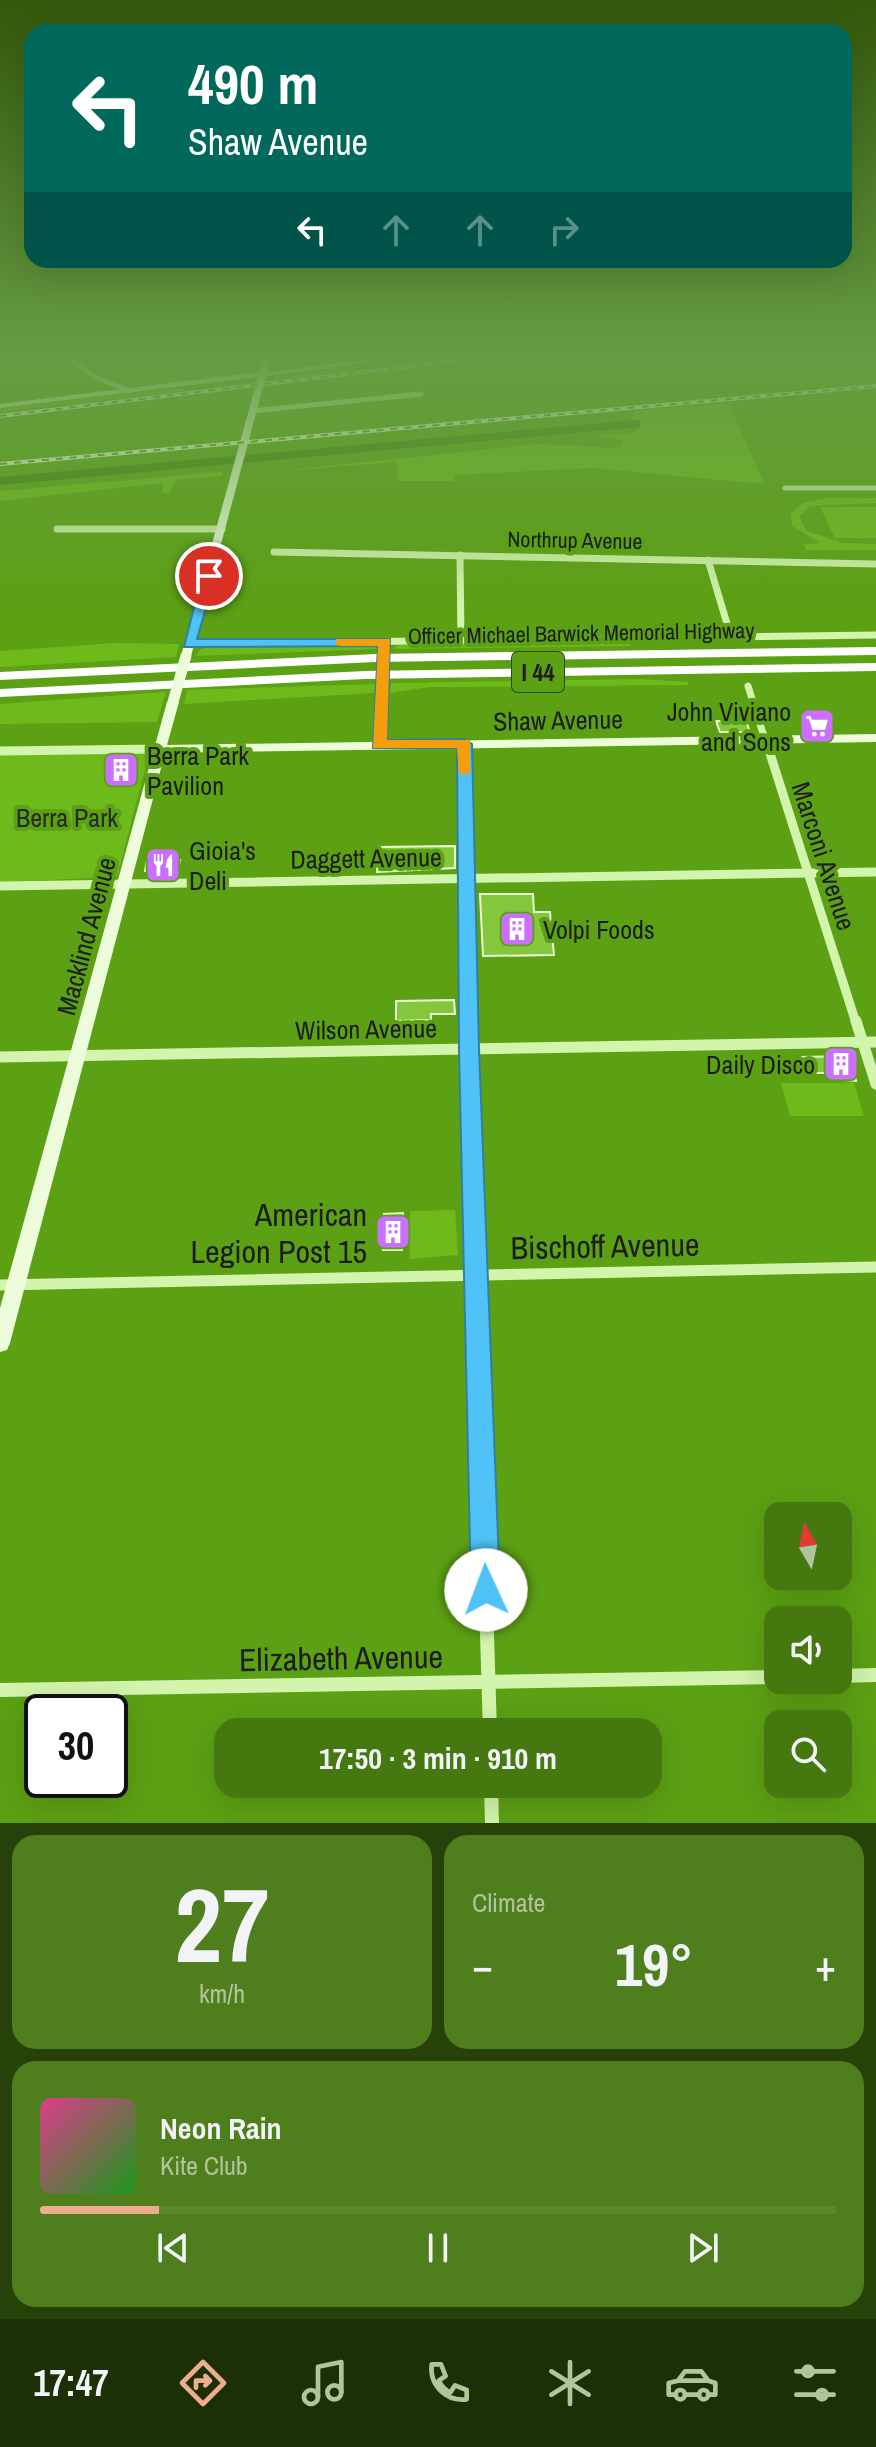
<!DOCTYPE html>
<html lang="en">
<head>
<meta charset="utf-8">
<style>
	:root { --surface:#45780e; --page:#4f7f1c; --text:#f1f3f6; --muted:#b0c49e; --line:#5d892e; --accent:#eead8d }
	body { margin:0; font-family:"Archivo Narrow",sans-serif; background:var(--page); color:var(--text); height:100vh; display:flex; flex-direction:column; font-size:30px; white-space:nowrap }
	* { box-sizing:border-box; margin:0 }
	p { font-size:26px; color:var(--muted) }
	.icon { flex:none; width:44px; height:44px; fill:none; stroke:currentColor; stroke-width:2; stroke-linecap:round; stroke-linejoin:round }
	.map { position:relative; height:1823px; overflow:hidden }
	.panel { display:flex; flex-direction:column; gap:12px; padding:12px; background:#264208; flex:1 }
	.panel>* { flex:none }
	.guide { position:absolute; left:24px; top:24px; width:828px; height:244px; border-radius:24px; box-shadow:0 8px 32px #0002; background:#00695c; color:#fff; overflow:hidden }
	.needle { width:52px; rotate:351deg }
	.buttons { position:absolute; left:764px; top:1502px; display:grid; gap:16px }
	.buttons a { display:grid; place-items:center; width:88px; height:88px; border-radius:16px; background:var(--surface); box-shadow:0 8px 32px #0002; font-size:40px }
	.speed { position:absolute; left:24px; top:1694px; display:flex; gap:16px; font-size:40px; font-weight:700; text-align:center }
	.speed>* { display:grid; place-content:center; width:104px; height:104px; border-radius:50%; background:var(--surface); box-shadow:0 8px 32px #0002; line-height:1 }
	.speed .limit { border:4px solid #111; border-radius:12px; background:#fff; color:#111 }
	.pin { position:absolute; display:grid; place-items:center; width:68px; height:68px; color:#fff; margin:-34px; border:4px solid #fff; border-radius:50%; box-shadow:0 2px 8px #0007 }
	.me { position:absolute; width:88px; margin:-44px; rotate:358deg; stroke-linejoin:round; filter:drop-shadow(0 0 6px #0008) }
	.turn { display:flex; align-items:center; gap:28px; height:168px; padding:0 32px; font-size:36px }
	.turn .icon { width:104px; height:104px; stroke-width:2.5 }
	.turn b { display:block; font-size:56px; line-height:68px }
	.lanes { display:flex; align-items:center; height:76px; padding:0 32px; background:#0003; justify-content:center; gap:40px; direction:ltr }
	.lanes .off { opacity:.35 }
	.big { font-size:60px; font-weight:700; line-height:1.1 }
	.panel .widget { flex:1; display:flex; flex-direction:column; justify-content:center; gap:12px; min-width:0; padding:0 28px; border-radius:24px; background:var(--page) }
	.panel .dial { align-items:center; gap:0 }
	.dial b { font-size:104px; line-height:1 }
	.song { display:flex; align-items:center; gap:24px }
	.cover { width:96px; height:96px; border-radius:12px; background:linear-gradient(135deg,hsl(330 70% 55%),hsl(120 70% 35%)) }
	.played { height:8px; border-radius:4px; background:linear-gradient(90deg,var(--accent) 15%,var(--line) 15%) }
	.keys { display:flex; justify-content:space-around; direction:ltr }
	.heat { display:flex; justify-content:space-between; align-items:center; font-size:44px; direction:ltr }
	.panel .tiles { flex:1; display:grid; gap:12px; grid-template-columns:1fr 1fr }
	.widget:last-child { grid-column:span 2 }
	.trip { position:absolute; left:214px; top:1718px; width:448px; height:80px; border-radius:24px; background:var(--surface); box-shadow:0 8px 32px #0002; font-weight:700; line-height:80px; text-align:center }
	.menu { display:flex; height:128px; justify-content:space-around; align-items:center; background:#1c3006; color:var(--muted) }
	.menu .icon { width:56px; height:56px }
	.menu .selected { color:var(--accent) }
	.menu b { font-size:36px; color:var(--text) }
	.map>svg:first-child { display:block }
</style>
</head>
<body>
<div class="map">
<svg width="876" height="1823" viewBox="0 0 876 1823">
	<rect width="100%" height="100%" fill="#5ca013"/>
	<g fill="#6fba1b">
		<polygon points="447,355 479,355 271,380 292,374"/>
		<polygon points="175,388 189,390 0,412 0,409"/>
		<polygon points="723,403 730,406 764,484 592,468 455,475 454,481 398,481 397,462 268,472 538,444 615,448 622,445 622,440 592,435 630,434 638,429 631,418 635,411"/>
		<polygon points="222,472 223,476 176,480 169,494 162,492 163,483 0,501 0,491"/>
		<polygon points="827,498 876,498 876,503 810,506 799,517 807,531 842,543 876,544 876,550 806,550 804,544 821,543 792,526 791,513 803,503"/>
		<polygon points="820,507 876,507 876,538 835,538"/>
		<polygon points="739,641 631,643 631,646 392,649 399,645"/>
		<polygon points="114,643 179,644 176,657 0,667 0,651"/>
		<polygon points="372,645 377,649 195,656 201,649 210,647"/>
		<polygon points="639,679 688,682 688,685 430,687 390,693 391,683"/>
		<polygon points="375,684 374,693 184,704 187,690"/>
		<polygon points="166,692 157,722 0,724 0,704"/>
		<polygon points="149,754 117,877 0,882 0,755"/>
		<polygon points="781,1083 854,1083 864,1116 790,1116"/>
		<polygon points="455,1210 458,1255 410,1259 410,1211"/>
	</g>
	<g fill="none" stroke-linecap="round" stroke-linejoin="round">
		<polygon fill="#457d0c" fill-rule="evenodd" points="635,420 640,421 640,427 0,485 0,477"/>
	</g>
	<g fill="#85c73c" stroke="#eafed5" stroke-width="2">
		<polygon points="729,715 744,715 750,732 720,732 716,721 731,721"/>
		<polygon points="455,846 455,868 377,872 378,847"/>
		<polygon points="147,860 180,860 178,871 145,871"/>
		<polygon points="480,894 533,894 534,912 550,912 554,955 483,956"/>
		<polygon points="454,1000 455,1014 431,1014 431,1020 396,1021 396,1001"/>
		<polygon points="850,1056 856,1081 843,1080 841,1073 806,1073 802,1057"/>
		<polygon points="403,1213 402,1250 383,1250 384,1214"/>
	</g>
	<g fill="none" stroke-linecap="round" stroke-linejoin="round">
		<g stroke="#d2f4ac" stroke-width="5">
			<polyline points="64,355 97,378 130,391"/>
			<polyline points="252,411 421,394"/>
			<polyline points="785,488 876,488"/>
		</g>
		<g stroke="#d2f4ac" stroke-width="7">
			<polyline points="57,529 222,529"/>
			<polyline points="274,552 876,564"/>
			<polyline points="460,555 461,641"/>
			<polyline points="708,560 731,637"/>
			<polyline points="189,644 876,635"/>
			<polyline points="748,686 767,746"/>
			<polyline points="379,745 382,684"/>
		</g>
		<g stroke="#d2f4ac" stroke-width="9">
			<polyline points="464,744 469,1023"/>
			<polyline points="767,744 856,1023"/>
			<polyline points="0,751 161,749"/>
			<polyline points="0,886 876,872"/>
		</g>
		<g stroke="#d2f4ac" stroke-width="11">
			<polyline points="469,1021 479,1376"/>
			<polyline points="856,1021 876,1084"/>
			<polyline points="0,1057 876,1042"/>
			<polyline points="0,1285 876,1267"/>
		</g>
		<g stroke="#d2f4ac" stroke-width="14">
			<polyline points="479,1374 490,1732"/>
			<polyline points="838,1676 876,1675"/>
			<polyline points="0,1690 778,1677"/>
			<polyline points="491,1784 492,1823"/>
		</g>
		<g fill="#edfddc" fill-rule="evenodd">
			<polygon points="264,355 272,355 267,372 401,355 427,355 266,376 191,656 190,658 182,658 181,656 258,377 0,408 0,404 259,372"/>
			<polygon points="173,699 179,702 167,745 876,734 876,742 165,753 10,1343 7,1350 0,1352 0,1308 167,702"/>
		</g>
		<g fill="#fff" fill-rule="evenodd">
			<polygon points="876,647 876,655 375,662 0,680 0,672 375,654"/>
			<polygon points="876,663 876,671 365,679 0,697 0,689 365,671"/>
		</g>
		<defs>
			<g id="rail">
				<polyline points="0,416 503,355"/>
				<polyline points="0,464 876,386"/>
			</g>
		</defs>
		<use href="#rail" stroke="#fff" stroke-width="4"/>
		<use href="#rail" stroke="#5ca013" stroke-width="2" stroke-dasharray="7" stroke-linecap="butt"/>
		<polyline stroke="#d2f4ac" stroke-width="7" points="382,684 385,649"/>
		<polyline stroke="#edfddc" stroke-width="11" points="173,702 186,656"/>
	</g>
	<linearGradient id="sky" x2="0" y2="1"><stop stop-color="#33580a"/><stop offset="0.58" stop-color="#669c44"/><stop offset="1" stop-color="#669c44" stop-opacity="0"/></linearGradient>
	<rect width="876" height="611" fill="url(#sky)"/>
	<polygon fill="#4fc3f7" stroke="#337fa1" stroke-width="2" points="209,572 215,576 197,639 390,639 387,740 464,739 472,744 479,1049 500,1590 496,1600 486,1604 476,1600 471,1590 459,1049 457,748 373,748 378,646 184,647 202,576"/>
	<polygon fill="#f59e0b" points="336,639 390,639 387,740 470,740 470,774 459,774 457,748 373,748 378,646 341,646 336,645"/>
	<defs>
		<symbol id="supermarket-square" viewBox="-11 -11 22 22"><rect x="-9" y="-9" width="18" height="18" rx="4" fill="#ca6fff" stroke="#5ca013"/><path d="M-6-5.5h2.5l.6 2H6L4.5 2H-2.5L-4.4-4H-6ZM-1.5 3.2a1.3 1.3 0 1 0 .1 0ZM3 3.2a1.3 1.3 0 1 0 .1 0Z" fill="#fff"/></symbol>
		<symbol id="building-square" viewBox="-11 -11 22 22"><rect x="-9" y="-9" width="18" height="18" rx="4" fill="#ca6fff" stroke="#5ca013"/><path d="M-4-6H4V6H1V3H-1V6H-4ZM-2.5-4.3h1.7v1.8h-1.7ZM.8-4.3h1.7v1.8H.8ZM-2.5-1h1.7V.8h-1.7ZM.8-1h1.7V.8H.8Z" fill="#fff"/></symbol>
		<symbol id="restaurant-square" viewBox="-11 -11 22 22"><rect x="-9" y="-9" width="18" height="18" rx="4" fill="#ca6fff" stroke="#5ca013"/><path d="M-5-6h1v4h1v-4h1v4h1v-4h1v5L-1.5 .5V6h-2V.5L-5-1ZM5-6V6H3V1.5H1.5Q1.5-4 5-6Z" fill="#fff"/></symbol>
	</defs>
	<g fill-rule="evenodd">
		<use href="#supermarket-square" x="797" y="706" width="40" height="40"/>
		<use href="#building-square" x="101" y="750" width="40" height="40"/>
		<use href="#restaurant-square" x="143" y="845" width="40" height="40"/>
		<use href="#building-square" x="497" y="909" width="40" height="40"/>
		<use href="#building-square" x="821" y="1044" width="40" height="40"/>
		<use href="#building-square" x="373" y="1212" width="40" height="40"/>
	</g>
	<g text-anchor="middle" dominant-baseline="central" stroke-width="8" stroke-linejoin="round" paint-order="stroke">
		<g font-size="22" fill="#1d1d1d" stroke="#5ca013">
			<text transform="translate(575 540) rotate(1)">Northrup Avenue</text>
			<text transform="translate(581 633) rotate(-1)">Officer Michael Barwick Memorial Highway</text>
		</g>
		<rect fill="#5ca013" stroke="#30441a" stroke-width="2" x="512" y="652" width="52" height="40" rx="6"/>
		<g font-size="24" font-weight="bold" fill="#1d1d1d">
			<text x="538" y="672">I 44</text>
		</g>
		<g font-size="26" fill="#1d1d1d" stroke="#5ca013" text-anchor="start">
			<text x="791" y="711" text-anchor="end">John Viviano<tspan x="791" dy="30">and Sons</tspan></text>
			<text x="147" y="755">Berra Park<tspan x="147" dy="30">Pavilion</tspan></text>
			<text x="189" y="850">Gioia's<tspan x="189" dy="30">Deli</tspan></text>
			<text x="543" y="929">Volpi Foods</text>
			<text x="815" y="1064" text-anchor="end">Daily Disco</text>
		</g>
		<g font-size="26" fill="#1d1d1d" stroke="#5ca013">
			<text transform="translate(558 720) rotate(-1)">Shaw Avenue</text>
			<text transform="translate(824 856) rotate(72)">Marconi Avenue</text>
			<text transform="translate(366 858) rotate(-1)">Daggett Avenue</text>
			<text transform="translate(86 936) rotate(-75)">Macklind Avenue</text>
			<text transform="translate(366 1029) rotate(-1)">Wilson Avenue</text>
		</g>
		<g font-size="26" fill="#272925" stroke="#5ca013">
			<text x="67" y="817">Berra Park</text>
		</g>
		<g font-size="32" fill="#1d1d1d" stroke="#5ca013" text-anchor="end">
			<text x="367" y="1214">American<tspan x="367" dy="37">Legion Post 15</tspan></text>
		</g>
		<g font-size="32" fill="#1d1d1d" stroke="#5ca013">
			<text transform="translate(605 1246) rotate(-1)">Bischoff Avenue</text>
			<text transform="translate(341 1658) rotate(-1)">Elizabeth Avenue</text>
		</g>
	</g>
</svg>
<div class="buttons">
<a><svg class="needle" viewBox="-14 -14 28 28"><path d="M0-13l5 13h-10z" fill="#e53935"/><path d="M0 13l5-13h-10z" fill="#b0c49e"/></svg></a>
<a><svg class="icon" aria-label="sound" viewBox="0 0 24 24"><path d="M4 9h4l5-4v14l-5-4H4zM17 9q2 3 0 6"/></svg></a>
<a><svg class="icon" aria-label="search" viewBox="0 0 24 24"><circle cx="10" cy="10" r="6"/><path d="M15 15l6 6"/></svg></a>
</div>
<div class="speed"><div class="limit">30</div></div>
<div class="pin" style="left:209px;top:576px;background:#d93025"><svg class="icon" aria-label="arrive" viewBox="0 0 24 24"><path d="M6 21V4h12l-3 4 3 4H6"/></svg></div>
<svg class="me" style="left:486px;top:1590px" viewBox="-20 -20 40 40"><circle r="19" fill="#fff"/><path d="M0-13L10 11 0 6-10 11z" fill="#4fc3f7"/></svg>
<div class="trip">17:50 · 3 min · 910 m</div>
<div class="guide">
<div class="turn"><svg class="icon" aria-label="left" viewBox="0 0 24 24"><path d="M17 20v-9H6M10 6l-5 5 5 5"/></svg><div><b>490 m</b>Shaw Avenue</div></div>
<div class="lanes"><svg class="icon" aria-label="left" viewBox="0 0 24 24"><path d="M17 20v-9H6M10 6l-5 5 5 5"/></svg><svg class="icon off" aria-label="ahead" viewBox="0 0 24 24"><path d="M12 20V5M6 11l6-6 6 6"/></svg><svg class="icon off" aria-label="ahead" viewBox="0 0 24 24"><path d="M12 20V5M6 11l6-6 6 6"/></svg><svg class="icon off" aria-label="right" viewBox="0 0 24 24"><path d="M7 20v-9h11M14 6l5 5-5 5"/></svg></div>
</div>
</div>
<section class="panel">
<div class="tiles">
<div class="widget dial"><b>27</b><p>km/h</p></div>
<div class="widget"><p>Climate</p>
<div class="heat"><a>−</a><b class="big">19°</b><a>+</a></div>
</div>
<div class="widget">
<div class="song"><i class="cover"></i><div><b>Neon Rain</b><p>Kite Club</p></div></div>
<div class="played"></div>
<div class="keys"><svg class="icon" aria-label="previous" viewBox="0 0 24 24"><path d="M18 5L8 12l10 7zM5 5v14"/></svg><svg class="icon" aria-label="pause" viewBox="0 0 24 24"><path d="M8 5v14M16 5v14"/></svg><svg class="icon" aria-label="next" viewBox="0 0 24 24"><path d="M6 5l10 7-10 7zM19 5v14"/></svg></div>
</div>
</div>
</section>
<nav class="menu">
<b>17:47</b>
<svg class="icon selected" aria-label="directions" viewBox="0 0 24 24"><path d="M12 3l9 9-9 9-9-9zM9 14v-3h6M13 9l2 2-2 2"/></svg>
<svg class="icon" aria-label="music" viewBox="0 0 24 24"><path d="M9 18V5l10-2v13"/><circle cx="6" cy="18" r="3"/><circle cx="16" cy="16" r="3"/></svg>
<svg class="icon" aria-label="phone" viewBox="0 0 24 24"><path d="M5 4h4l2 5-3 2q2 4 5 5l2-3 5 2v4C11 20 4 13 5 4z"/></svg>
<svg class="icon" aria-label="climate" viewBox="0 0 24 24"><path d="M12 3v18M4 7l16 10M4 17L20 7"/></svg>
<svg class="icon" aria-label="car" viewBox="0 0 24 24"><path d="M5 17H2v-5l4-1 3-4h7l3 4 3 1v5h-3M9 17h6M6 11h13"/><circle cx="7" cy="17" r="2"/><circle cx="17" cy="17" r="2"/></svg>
<svg class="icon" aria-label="filters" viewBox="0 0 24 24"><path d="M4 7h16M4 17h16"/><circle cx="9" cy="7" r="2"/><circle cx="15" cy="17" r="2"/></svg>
</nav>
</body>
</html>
